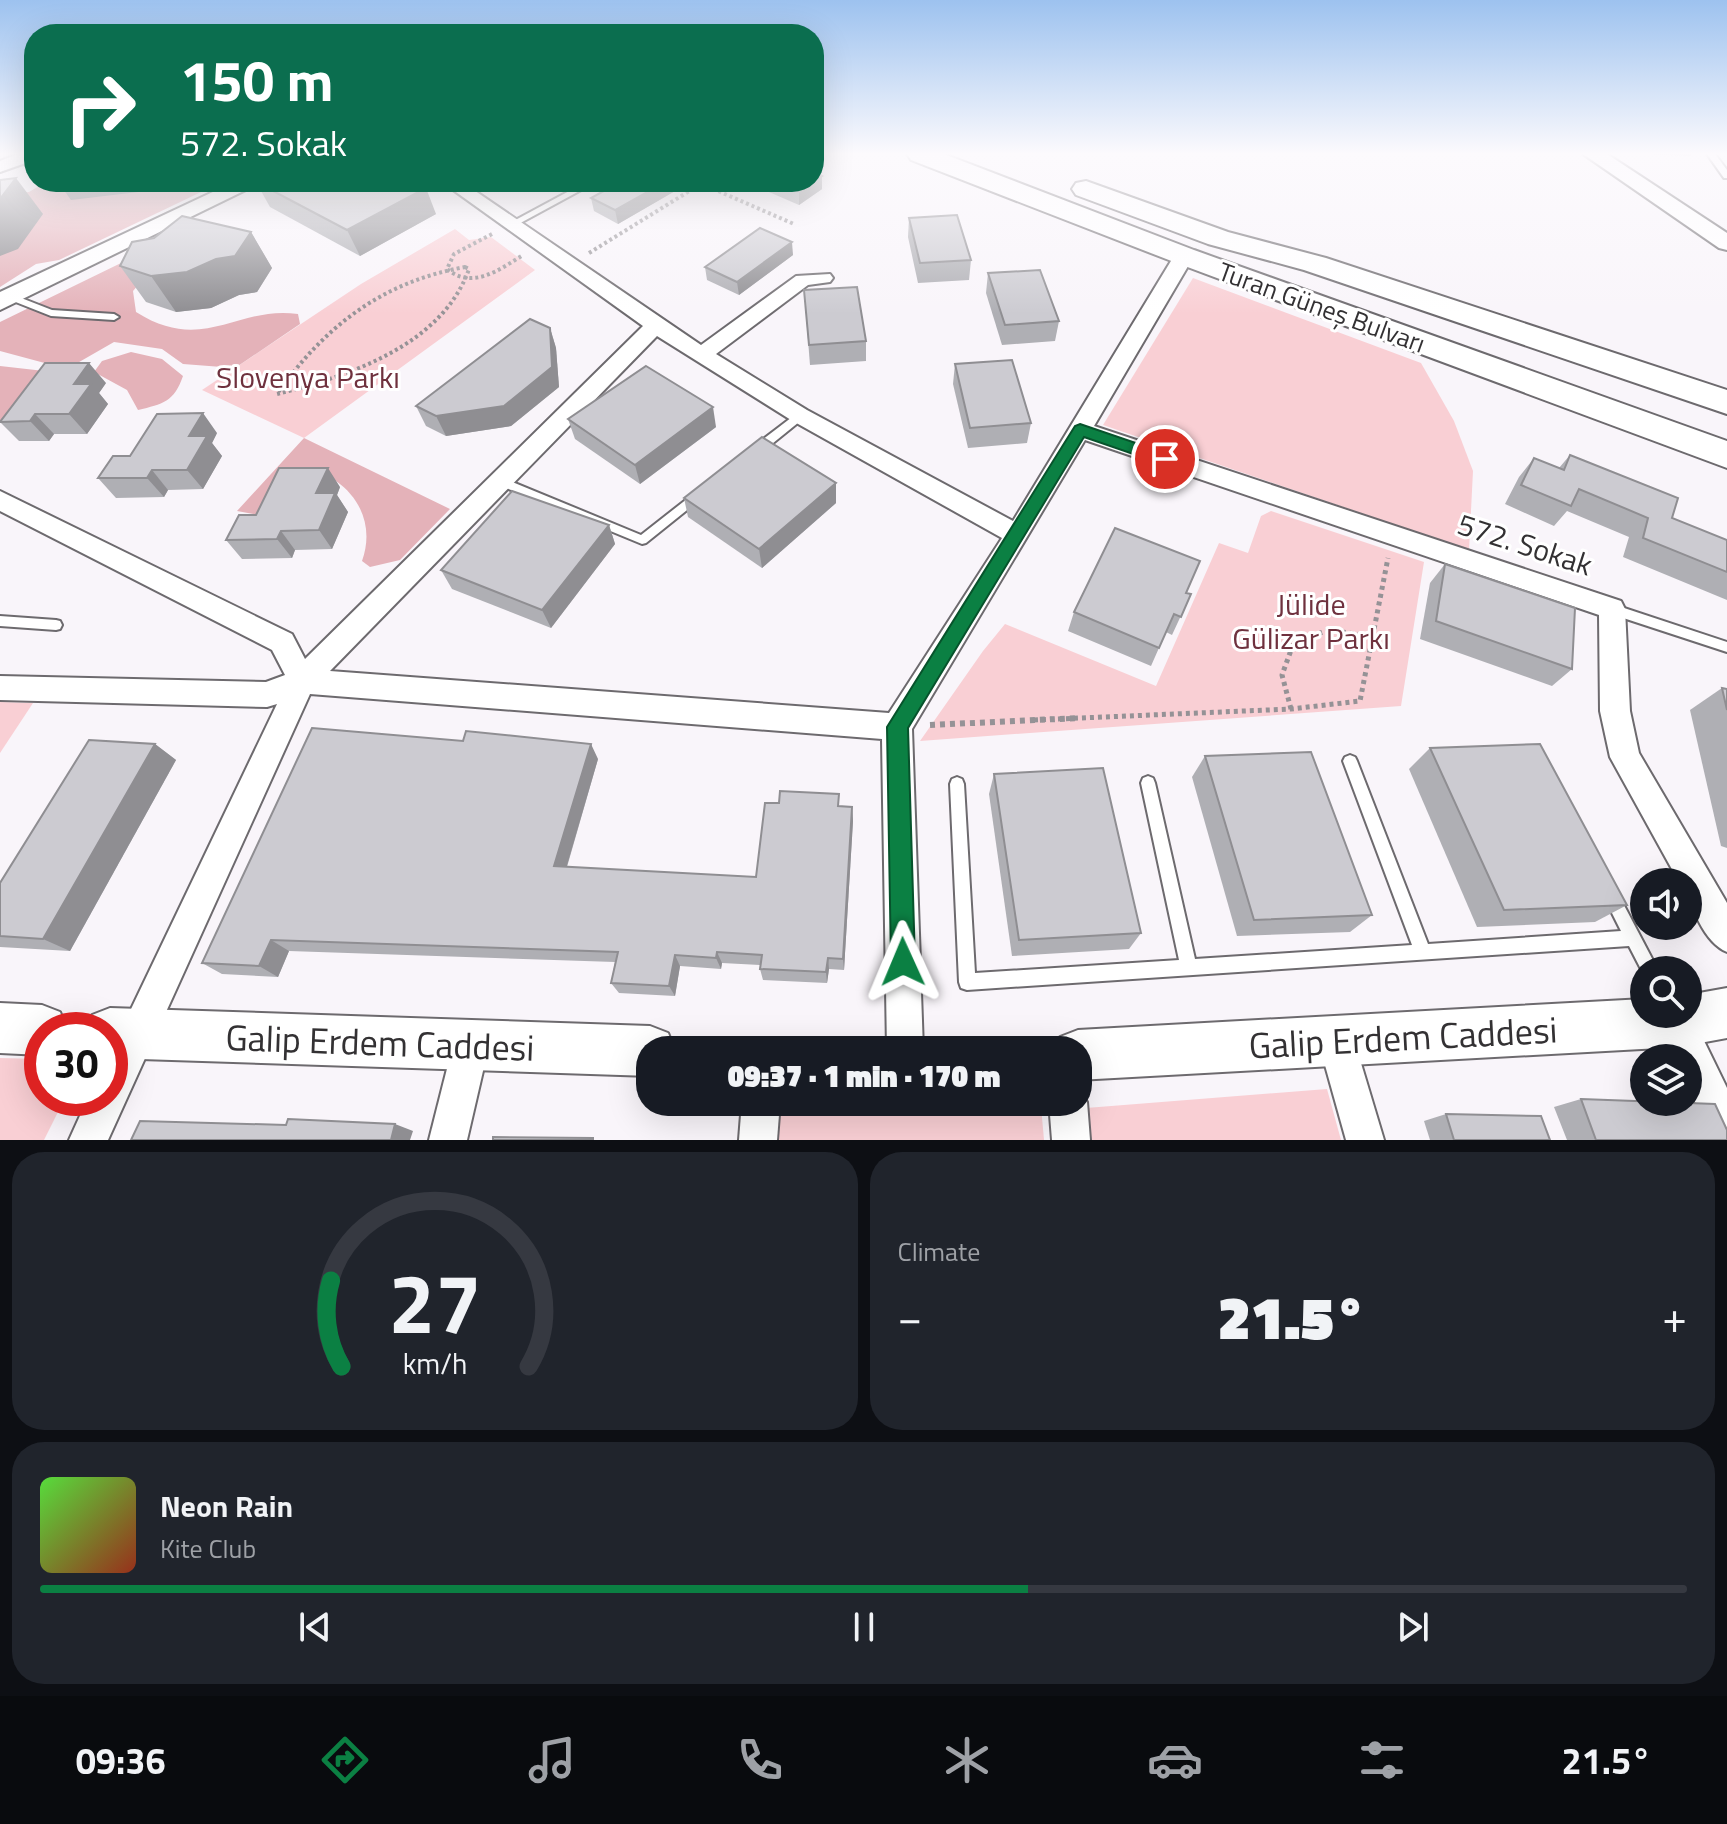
<!DOCTYPE html>
<html lang="en">
<head>
<meta charset="utf-8">
<style>
	:root { --surface:#171b24; --page:#20242c; --text:#f1f3f6; --muted:#9ea1a6; --line:#363941; --accent:#0b8043 }
	body { margin:0; font-family:"Titillium Web",sans-serif; background:var(--page); color:var(--text); height:100vh; display:flex; flex-direction:column; font-size:30px; white-space:nowrap }
	* { box-sizing:border-box; margin:0 }
	p { font-size:26px; color:var(--muted) }
	.icon { flex:none; width:44px; height:44px; fill:none; stroke:currentColor; stroke-width:2; stroke-linecap:round; stroke-linejoin:round }
	.map { position:relative; height:1140px; overflow:hidden }
	.sheet { display:flex; flex-direction:column; gap:12px; padding:12px; background:#0d0f14; flex:1 }
	.sheet>* { flex:none }
	.hud { position:absolute; left:24px; top:24px; width:800px; height:168px; border-radius:32px; box-shadow:0 8px 32px #0002; background:#0b6e4f; color:#fff; overflow:hidden }
	.tools { position:absolute; left:1630px; top:868px; display:grid; gap:16px }
	.tools a { display:grid; place-items:center; width:72px; height:72px; border-radius:50%; background:var(--surface); box-shadow:0 8px 32px #0002; font-size:40px }
	.speed { position:absolute; left:24px; top:1012px; display:flex; gap:16px; font-size:40px; font-weight:700; text-align:center }
	.speed>* { display:grid; place-content:center; width:104px; height:104px; border-radius:50%; background:var(--surface); box-shadow:0 8px 32px #0002; line-height:1 }
	.speed .limit { border:12px solid #d22; background:#fff; color:#111 }
	.pin { position:absolute; display:grid; place-items:center; width:68px; height:68px; color:#fff; margin:-34px; border:4px solid #fff; border-radius:50%; box-shadow:0 2px 8px #0007 }
	.me { position:absolute; width:88px; margin:-44px; rotate:359deg; stroke-linejoin:round; filter:drop-shadow(0 0 6px #0008) }
	.turn { display:flex; align-items:center; gap:28px; height:168px; padding:0 24px; font-size:36px }
	.turn .icon { width:104px; height:104px; stroke-width:2.5 }
	.turn b { display:block; font-size:56px; line-height:68px }
	.big { font-size:60px; font-weight:800; line-height:1.1 }
	.sheet .tile { flex:1; display:flex; flex-direction:column; justify-content:center; gap:12px; min-width:0; padding:0 28px; border-radius:32px; background:var(--page) }
	.sheet .dial { align-items:center; gap:0 }
	.dial svg { height:208px; overflow:visible; fill:none; stroke:var(--line); stroke-width:7; stroke-linecap:round; text-anchor:middle }
	.dial text { fill:var(--text); stroke:none }
	.song { display:flex; align-items:center; gap:24px }
	.cover { width:96px; height:96px; border-radius:12px; background:linear-gradient(135deg,hsl(110 70% 55%),hsl(10 70% 35%)) }
	.played { height:8px; border-radius:4px; background:linear-gradient(90deg,var(--accent) 60%,var(--line) 60%) }
	.keys { display:flex; justify-content:space-around; direction:ltr }
	.heat { display:flex; justify-content:space-between; align-items:center; font-size:44px; direction:ltr }
	.sheet .tiles { flex:1; display:grid; gap:12px; grid-template-columns:1fr 1fr }
	.tile:last-child { grid-column:span 2 }
	.trip { position:absolute; left:636px; top:1036px; width:456px; height:80px; border-radius:32px; background:var(--surface); box-shadow:0 8px 32px #0002; font-weight:800; line-height:80px; text-align:center }
	.dock { display:flex; height:128px; justify-content:space-around; align-items:center; background:#090b0e; color:var(--muted) }
	.dock .icon { width:56px; height:56px }
	.dock .active { color:var(--accent) }
	.dock b { font-size:36px; color:var(--text) }
	.map>svg:first-child { display:block }
</style>
</head>
<body>
<div class="map">
<svg width="1727" height="1140" viewBox="0 0 1727 1140">
	<rect width="100%" height="100%" fill="#f9f5fa"/>
	<g fill="#f9cfd4">
		<polygon points="455,229 469,240 491,237 535,270 304,438 202,390 361,284"/>
		<polygon points="1193,278 1421,363 1454,421 1473,471 1469,550 1103,425"/>
		<polygon points="1271,511 1424,562 1401,706 920,741 983,651 1005,624 1156,686 1219,543 1248,553 1261,516"/>
		<polygon points="0,702 33,703 0,753"/>
		<polygon points="0,1058 42,1059 42,1098 65,1098 44,1140 0,1140"/>
		<polygon points="1327,1089 1341,1140 1089,1140 1086,1108"/>
		<polygon points="1041,1106 1044,1140 778,1140 780,1108"/>
	</g>
	<g fill="#e4b2b9">
		<polygon points="46,182 222,182 59,260 36,264 0,287 0,194 29,192"/>
		<path d="M160,244L152,269L133,291L136,312C204,355 237,305 298,314L300,324L235,368L183,364L162,349L114,342L67,369L0,351V322Z"/>
		<path d="M131,352L162,359L183,376C174,402 163,404 138,410L127,390L94,372L102,361Z"/>
		<polygon points="0,366 62,373 0,421"/>
		<path d="M304,438L450,509L400,560L370,567L362,561C379,514 345,473 299,467L259,515L237,511Z"/>
	</g>
	<g fill="none" stroke-linecap="round" stroke-linejoin="round">
		<defs>
			<g id="service">
				<polygon points="1707,154 1715,154 1727,170 1727,178 1724,178"/>
				<polygon points="586,182 596,182 513,227 506,225"/>
				<polygon points="11,294 52,310 114,314 119,317 114,320 51,316 8,299 8,295"/>
				<polygon points="800,411 804,412 805,415 804,418 762,452 754,452 753,449 754,446"/>
				<polygon points="498,476 641,535 692,495 700,495 702,498 646,543 642,544 494,483 492,480"/>
				<polygon points="1612,604 1727,642 1727,652 1608,613 1606,609 1608,605"/>
				<polygon points="0,616 56,620 60,621 62,625 60,629 56,630 0,626"/>
				<polygon points="1350,755 1355,757 1357,761 1428,944 1621,931 1603,895 1606,890 1611,887 1616,890 1658,970 1644,970 1644,975 1629,946 967,990 961,988 959,982 950,784 952,779 957,777 962,779 964,784 975,973 1179,960 1141,783 1143,778 1148,776 1153,778 1155,783 1195,959 1412,945 1343,761 1345,757"/>
			</g>
			<g id="minor">
				<polygon points="18,154 34,154 34,160 0,172 0,161"/>
				<path d="M442,182H462L701,345L796,276L830,274L833,278L830,282L808,285L716,354L807,410L1013,521L1174,256L1184,250L1191,252L1194,256L1094,426L1621,601L1625,609L1630,711L1639,753L1727,903V952C1705,943 1688,905 1688,882H1679L1610,757L1600,711L1599,615L1085,440L912,729L923,1050H887L882,739L310,694L108,1140H69L88,1098H110V1053L277,704L267,707L0,700V676L266,682L285,675L272,650L0,511V491L292,634L305,659L643,326ZM657,336L791,420L1002,538L889,713L330,671Z"/>
				<polygon points="1688,1008 1727,1088 1727,1140 1712,1140 1688,1086 1688,1058 1676,1058 1660,1022 1663,1014 1688,1014"/>
				<polygon points="1336,1022 1349,1027 1354,1040 1384,1140 1346,1140 1318,1040 1323,1027"/>
				<polygon points="471,1027 484,1032 489,1045 467,1140 429,1140 453,1045 458,1032"/>
				<polygon points="1078,1087 1087,1102 1090,1140 1052,1140 1049,1102 1078,1102"/>
				<polygon points="742,1102 780,1102 777,1140 739,1140"/>
			</g>
			<g id="tertiary">
				<polygon points="1583,154 1607,154 1727,233 1727,250 1719,248"/>
				<polygon points="234,182 262,182 0,310 0,292"/>
			</g>
			<g id="secondary">
				<polygon points="1727,988 1727,1038 1678,1047 1078,1080 1078,1050 1055,1050 1060,1037 1078,1030 1644,999 1644,1014 1688,1014 1688,995"/>
				<polygon points="0,1003 42,1005 60,1012 67,1030 42,1030 42,1055 0,1053"/>
				<polygon points="110,1008 650,1026 668,1033 675,1050 650,1050 650,1076 110,1058 110,1030 86,1030 92,1015"/>
			</g>
			<g id="primary">
				<polygon points="907,154 944,154 1194,250 1727,441 1727,468 1174,262 911,160"/>
				<polygon points="1086,181 1228,232 1326,258 1727,390 1727,414 1304,270 1208,244 1076,195 1072,189 1076,183"/>
			</g>
		</defs>
		<use href="#service" stroke="#6d6a6e" stroke-width="4"/>
		<use href="#minor" stroke="#6d6a6e" stroke-width="4"/>
		<use href="#tertiary" stroke="#6d6a6e" stroke-width="4"/>
		<use href="#secondary" stroke="#6d6a6e" stroke-width="4"/>
		<use href="#primary" stroke="#6d6a6e" stroke-width="4"/>
		<g stroke="#959296" stroke-width="4" stroke-dasharray="3 3" stroke-linecap="butt">
			<polyline points="702,184 794,224"/>
			<path d="M492,234L454,254L447,269C472,290 499,270 523,255"/>
			<polyline points="589,253 704,182"/>
			<path d="M465,267L469,269C442,346 348,376 277,394C325,326 382,282 465,267Z"/>
		</g>
		<g stroke="#959296" stroke-width="5" stroke-dasharray="4 4" stroke-linecap="butt">
			<polyline points="1291,709 1282,675 1294,642 1329,630 1375,637"/>
			<polyline points="1034,720 1291,709 1360,701 1388,558"/>
		</g>
		<polyline stroke="#959296" stroke-width="6" stroke-dasharray="5 5" stroke-linecap="butt" points="930,725 1079,718"/>
		<use href="#service" fill="#fff" fill-rule="evenodd"/>
		<use href="#minor" fill="#fff" fill-rule="evenodd"/>
		<use href="#tertiary" fill="#fff" fill-rule="evenodd"/>
		<use href="#secondary" fill="#fff" fill-rule="evenodd"/>
		<use href="#primary" fill="#fff" fill-rule="evenodd"/>
	</g>
	<g fill="#afafb4">
		<polygon points="1654,154 1692,154 1691,156 1655,155"/>
		<polygon points="822,176 822,189 799,205 746,182 814,182"/>
		<polygon points="256,182 436,214 360,256 270,207"/>
		<polygon points="675,191 618,224 594,211 591,198"/>
		<polygon points="909,218 971,260 969,280 918,283 908,237"/>
		<polygon points="251,232 272,268 257,292 239,295 211,308 176,312 146,302 120,266"/>
		<polygon points="793,255 739,295 707,280 705,267"/>
		<polygon points="988,273 1059,321 1055,341 1002,345 986,293"/>
		<polygon points="804,290 866,341 866,361 810,365"/>
		<polygon points="550,328 556,348 559,387 511,426 446,436 426,426 416,406"/>
		<polygon points="955,364 1031,423 1027,443 968,448 953,384"/>
		<polygon points="106,383 99,393 108,404 87,434 54,434 49,441 19,441 0,422"/>
		<polygon points="568,419 716,427 640,484 575,439"/>
		<polygon points="217,433 212,443 222,456 203,489 168,490 164,497 116,498 98,478"/>
		<polygon points="1570,455 1672,518 1727,540 1727,600 1623,557 1629,537 1567,511 1554,526 1505,504 1519,477 1534,458 1559,468"/>
		<polygon points="340,487 337,495 348,512 332,549 295,550 292,558 242,559 226,540 256,515"/>
		<polygon points="684,498 836,503 762,568 688,517"/>
		<polygon points="609,525 615,544 551,628 452,589 441,570"/>
		<polygon points="1445,564 1572,669 1552,686 1420,639 1430,583"/>
		<polygon points="1186,593 1191,594 1172,635 1166,632 1151,666 1068,631 1074,612"/>
		<polygon points="1722,688 1727,689 1727,848 1721,846 1690,710"/>
		<polygon points="155,744 176,760 70,951 0,947 0,883"/>
		<polygon points="1430,748 1627,905 1595,922 1477,927 1409,769"/>
		<polygon points="1205,756 1372,915 1350,932 1237,936 1192,777"/>
		<polygon points="598,759 567,867 756,877 840,806 852,807 853,821 844,970 829,969 827,983 763,980 760,969 760,965 722,963 721,969 680,966 675,996 619,993 611,983 615,962 289,951 278,977 222,974 202,963"/>
		<polygon points="994,774 1141,933 1129,949 1012,956 989,794"/>
		<polygon points="1581,1099 1727,1140 1567,1140 1554,1107"/>
		<polygon points="1446,1114 1550,1140 1430,1140 1424,1121"/>
	</g>
	<g fill="#8f8e92">
		<polygon points="822,176 822,189 799,205 799,191"/>
		<polygon points="16,178 43,214 18,249 0,256 0,199"/>
		<polygon points="58,182 158,182 156,187 147,191 71,200"/>
		<polygon points="665,182 673,182 675,191 618,224 615,210"/>
		<polygon points="426,188 436,214 360,256 347,230"/>
		<polygon points="251,232 272,268 257,292 239,295 211,308 176,312 151,276"/>
		<polygon points="792,242 793,255 739,295 737,282"/>
		<polygon points="550,328 556,348 559,387 511,426 446,436 436,416"/>
		<polygon points="89,363 106,383 99,393 108,404 87,434 69,414 74,384"/>
		<polygon points="713,407 716,427 640,484 635,465"/>
		<polygon points="203,413 217,433 212,443 222,456 203,489 187,470 189,436"/>
		<polygon points="35,414 54,434 49,441 30,421"/>
		<polygon points="328,468 340,487 337,495 348,512 332,549 319,530 316,493"/>
		<polygon points="152,470 168,490 164,497 147,478"/>
		<polygon points="836,483 836,503 762,568 759,549"/>
		<polygon points="609,525 615,544 551,628 542,610"/>
		<polygon points="281,531 295,550 292,558 277,539"/>
		<polygon points="155,744 176,760 70,951 43,939"/>
		<polygon points="591,744 598,759 563,879 554,866"/>
		<polygon points="852,807 853,821 844,970 843,959"/>
		<polygon points="271,940 289,951 278,977 259,966"/>
		<polygon points="717,952 722,963 721,969 716,958"/>
		<polygon points="675,955 680,966 675,996 669,986"/>
		<polygon points="828,958 829,969 827,983 826,972"/>
		<polygon points="395,1124 413,1131 410,1140 391,1140"/>
	</g>
	<g fill="#cccbd1" stroke="#8f8e92" stroke-width="2">
		<polygon points="814,172 822,176 814,181"/>
		<polygon points="16,178 0,199 0,180"/>
		<polygon points="256,182 414,182 426,188 347,230"/>
		<polygon points="620,182 665,182 615,210 591,198"/>
		<polygon points="776,182 812,182 799,191"/>
		<polygon points="957,215 971,260 920,263 909,218"/>
		<polygon points="182,216 251,232 235,256 216,259 187,272 151,276 120,266 132,242 154,238"/>
		<polygon points="760,228 792,242 737,282 705,267"/>
		<polygon points="1040,270 1059,321 1005,325 988,273"/>
		<polygon points="857,287 866,341 809,345 804,290"/>
		<polygon points="530,319 550,328 552,367 504,406 436,416 416,406"/>
		<polygon points="1012,360 1031,423 970,428 955,364"/>
		<polygon points="45,363 89,363 74,384 91,384 69,414 35,414 30,421 0,422"/>
		<polygon points="646,366 713,407 635,465 568,419"/>
		<polygon points="203,413 189,436 207,436 187,470 152,470 147,478 98,478 113,456 130,456 157,414"/>
		<polygon points="762,437 836,483 759,549 684,498"/>
		<polygon points="1570,455 1678,498 1672,518 1727,540 1727,572 1643,538 1648,518 1579,489 1571,506 1521,485 1534,458 1564,470"/>
		<polygon points="279,468 328,468 316,493 335,493 319,530 281,531 277,539 226,540 239,515 256,515"/>
		<polygon points="512,491 609,525 542,610 441,570"/>
		<polygon points="1115,528 1200,561 1186,593 1191,594 1181,617 1174,614 1159,648 1074,612"/>
		<polygon points="1445,564 1575,608 1572,669 1436,621"/>
		<polygon points="1722,688 1727,689 1727,710"/>
		<polygon points="312,728 463,741 466,731 591,744 554,866 756,877 765,803 779,803 780,791 839,794 838,806 852,807 843,959 828,958 826,972 760,969 762,955 717,952 716,958 675,955 669,986 611,983 618,952 271,940 259,966 202,963"/>
		<polygon points="89,740 155,744 43,939 0,936 0,883"/>
		<polygon points="1540,744 1627,905 1504,910 1430,748"/>
		<polygon points="1311,752 1372,915 1254,920 1205,756"/>
		<polygon points="1103,768 1141,933 1019,940 994,774"/>
		<polygon points="1581,1099 1715,1104 1727,1130 1727,1140 1596,1140"/>
		<polygon points="1446,1114 1541,1116 1550,1140 1454,1140"/>
		<polygon points="288,1119 395,1124 391,1140 131,1140 140,1121 286,1125"/>
		<polygon points="493,1137 593,1138 593,1140 493,1140"/>
	</g>
	<linearGradient id="sky" x2="0" y2="1"><stop stop-color="#9dc2ef"/><stop offset="0.49" stop-color="#fcfafd"/><stop offset="1" stop-color="#fcfafd" stop-opacity="0"/></linearGradient>
	<rect width="1727" height="314" fill="url(#sky)"/>
	<polygon fill="#0b8043" stroke="#07532c" stroke-width="2" points="1080,424 1171,455 1173,459 1165,465 1084,437 908,728 915,962 911,970 903,974 894,970 891,962 887,727 1075,426"/>
	<g text-anchor="middle" dominant-baseline="central" stroke-width="6" stroke-linejoin="round" paint-order="stroke">
		<g font-size="26" fill="#333133" stroke="#fff">
			<text transform="translate(1322 307) rotate(20)">Turan Güneş Bulvarı</text>
		</g>
		<g font-size="30" fill="#6f313e" stroke="#fff">
			<text x="308" y="377">Slovenya Parkı</text>
			<text x="1311" y="604">Jülide<tspan x="1311" dy="34">Gülizar Parkı</tspan></text>
		</g>
		<g font-size="30" fill="#333133" stroke="#fff">
			<text transform="translate(1525 544) rotate(18)">572. Sokak</text>
		</g>
		<g font-size="36" fill="#333133" stroke="#fff">
			<text transform="translate(1403 1037) rotate(-3)">Galip Erdem Caddesi</text>
			<text transform="translate(380 1042) rotate(2)">Galip Erdem Caddesi</text>
		</g>
	</g>
</svg>
<div class="tools">
<a><svg class="icon" aria-label="sound" viewBox="0 0 24 24"><path d="M4 9h4l5-4v14l-5-4H4zM17 9q2 3 0 6"/></svg></a>
<a><svg class="icon" aria-label="search" viewBox="0 0 24 24"><circle cx="10" cy="10" r="6"/><path d="M15 15l6 6"/></svg></a>
<a><svg class="icon" aria-label="layers" viewBox="0 0 24 24"><path d="M12 4l9 5-9 5-9-5zM3 14l9 5 9-5"/></svg></a>
</div>
<div class="speed"><div class="limit">30</div></div>
<div class="pin" style="left:1165px;top:459px;background:#d93025"><svg class="icon" aria-label="arrive" viewBox="0 0 24 24"><path d="M6 21V4h12l-3 4 3 4H6"/></svg></div>
<svg class="me" style="left:903px;top:962px" viewBox="-20 -20 40 40"><path d="M0-17L14 15 0 8-14 15z" fill="#0b8043" stroke="#fff" stroke-width="4"/></svg>
<div class="trip">09:37 · 1 min · 170 m</div>
<div class="hud">
<div class="turn"><svg class="icon" aria-label="right" viewBox="0 0 24 24"><path d="M7 20v-9h11M14 6l5 5-5 5"/></svg><div><b>150 m</b>572. Sokak</div></div>
</div>
</div>
<section class="sheet">
<div class="tiles">
<div class="tile dial"><svg viewBox="0 0 100 80">
<path d="M14 69A42 42 0 1 1 86 69"/>
<path d="M14 69A42 42 0 0 1 10 36" stroke="#0b8043"/>
<text x="50" y="56" font-size="32" font-weight="700">27</text>
<text x="50" y="72" font-size="11">km/h</text>
</svg></div>
<div class="tile"><p>Climate</p>
<div class="heat"><a>−</a><b class="big">21.5°</b><a>+</a></div>
</div>
<div class="tile">
<div class="song"><i class="cover"></i><div><b>Neon Rain</b><p>Kite Club</p></div></div>
<div class="played"></div>
<div class="keys"><svg class="icon" aria-label="previous" viewBox="0 0 24 24"><path d="M18 5L8 12l10 7zM5 5v14"/></svg><svg class="icon" aria-label="pause" viewBox="0 0 24 24"><path d="M8 5v14M16 5v14"/></svg><svg class="icon" aria-label="next" viewBox="0 0 24 24"><path d="M6 5l10 7-10 7zM19 5v14"/></svg></div>
</div>
</div>
</section>
<nav class="dock">
<b>09:36</b>
<svg class="icon active" aria-label="directions" viewBox="0 0 24 24"><path d="M12 3l9 9-9 9-9-9zM9 14v-3h6M13 9l2 2-2 2"/></svg>
<svg class="icon" aria-label="music" viewBox="0 0 24 24"><path d="M9 18V5l10-2v13"/><circle cx="6" cy="18" r="3"/><circle cx="16" cy="16" r="3"/></svg>
<svg class="icon" aria-label="phone" viewBox="0 0 24 24"><path d="M5 4h4l2 5-3 2q2 4 5 5l2-3 5 2v4C11 20 4 13 5 4z"/></svg>
<svg class="icon" aria-label="climate" viewBox="0 0 24 24"><path d="M12 3v18M4 7l16 10M4 17L20 7"/></svg>
<svg class="icon" aria-label="car" viewBox="0 0 24 24"><path d="M5 17H2v-5l4-1 3-4h7l3 4 3 1v5h-3M9 17h6M6 11h13"/><circle cx="7" cy="17" r="2"/><circle cx="17" cy="17" r="2"/></svg>
<svg class="icon" aria-label="filters" viewBox="0 0 24 24"><path d="M4 7h16M4 17h16"/><circle cx="9" cy="7" r="2"/><circle cx="15" cy="17" r="2"/></svg>
<b>21.5°</b>
</nav>
</body>
</html>
